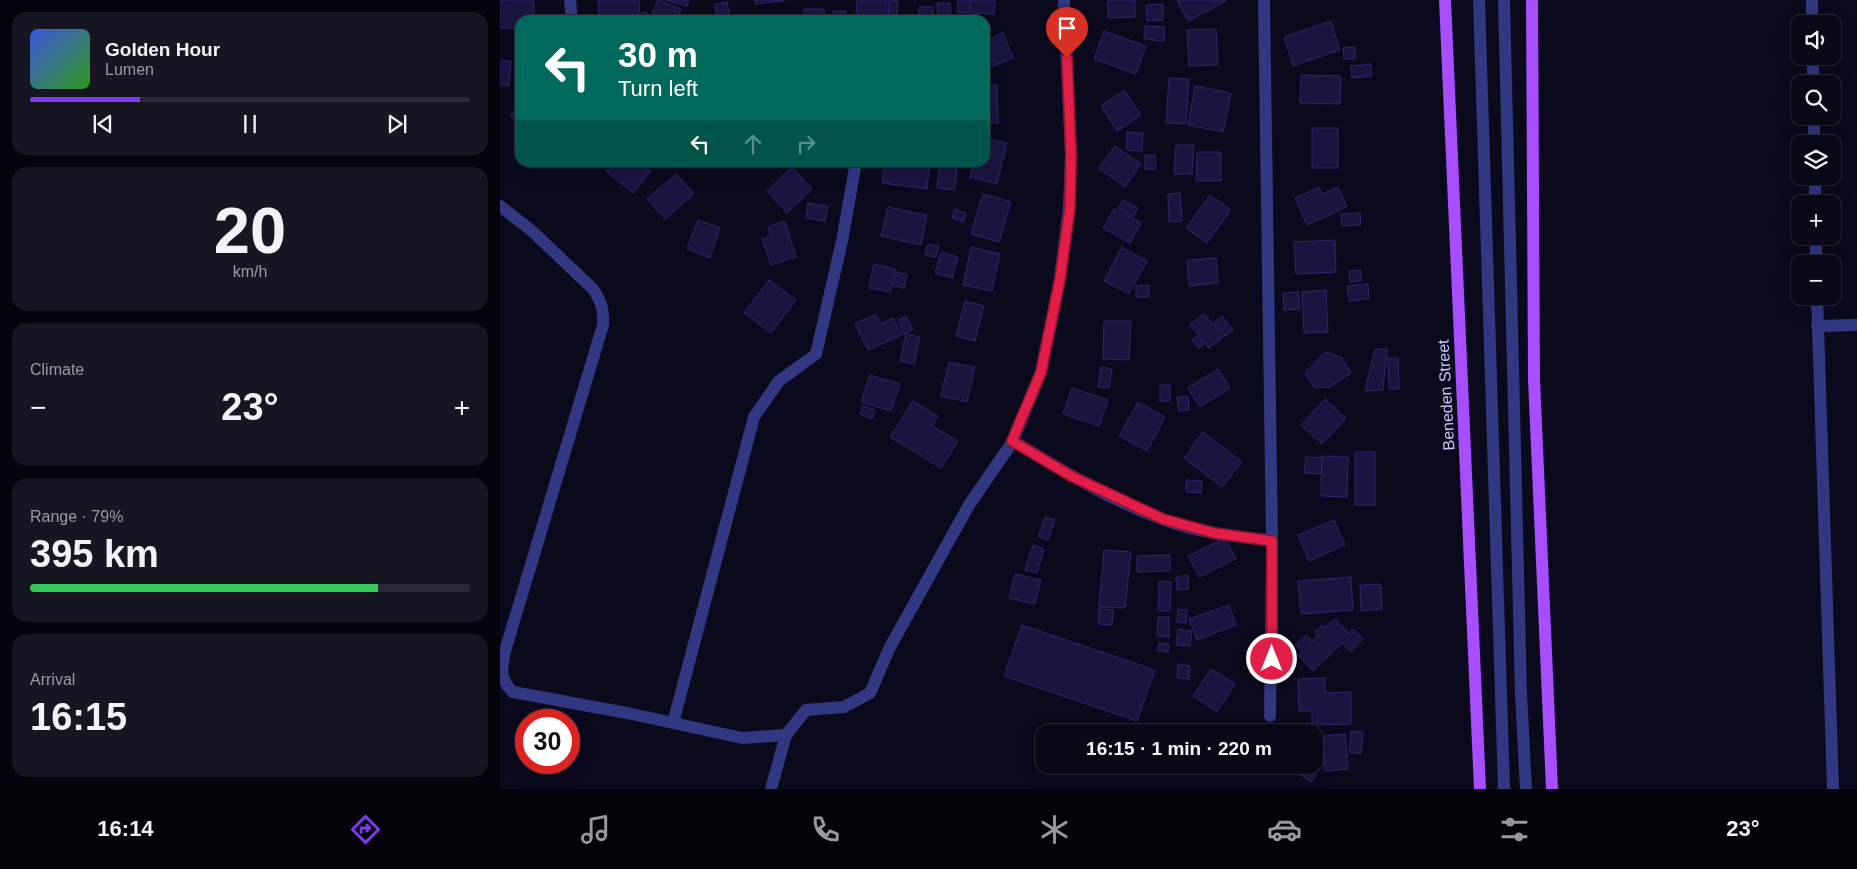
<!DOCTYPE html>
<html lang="en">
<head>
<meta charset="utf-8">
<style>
	:root { --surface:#080816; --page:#161623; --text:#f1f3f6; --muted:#989aa1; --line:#292935; --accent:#7c3aed }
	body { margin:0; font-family:Arial,sans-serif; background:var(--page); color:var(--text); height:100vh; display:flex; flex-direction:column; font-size:19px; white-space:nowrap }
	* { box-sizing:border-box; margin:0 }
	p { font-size:16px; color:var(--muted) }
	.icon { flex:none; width:28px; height:28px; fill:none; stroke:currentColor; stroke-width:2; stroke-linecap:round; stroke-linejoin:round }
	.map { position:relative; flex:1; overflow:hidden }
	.side { display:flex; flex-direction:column; gap:12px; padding:12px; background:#04040c; width:500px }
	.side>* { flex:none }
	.banner { position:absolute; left:15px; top:15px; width:475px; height:152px; border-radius:15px; box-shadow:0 5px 20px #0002,0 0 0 1px var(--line); background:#00695c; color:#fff; overflow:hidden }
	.controls { position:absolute; left:1291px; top:15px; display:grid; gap:10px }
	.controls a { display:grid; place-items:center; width:50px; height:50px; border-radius:10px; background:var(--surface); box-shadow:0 5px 20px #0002,0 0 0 1px var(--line); font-size:25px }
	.speed { position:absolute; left:15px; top:709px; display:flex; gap:10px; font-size:25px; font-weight:700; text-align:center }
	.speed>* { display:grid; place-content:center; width:65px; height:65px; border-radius:50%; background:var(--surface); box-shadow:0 5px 20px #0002,0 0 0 1px var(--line); line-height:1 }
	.speed .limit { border:8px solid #d22; background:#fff; color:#111 }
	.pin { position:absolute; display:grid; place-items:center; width:42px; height:42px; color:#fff; margin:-51px -21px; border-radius:50% 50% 50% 0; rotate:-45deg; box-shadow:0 0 5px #0007 }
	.pin .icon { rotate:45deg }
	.me { position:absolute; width:55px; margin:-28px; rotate:0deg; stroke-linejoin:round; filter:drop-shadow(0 0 4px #0008) }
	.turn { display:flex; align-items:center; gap:18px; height:105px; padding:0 20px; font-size:22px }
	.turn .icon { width:65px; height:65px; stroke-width:2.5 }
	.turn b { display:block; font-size:35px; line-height:42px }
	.lanes { display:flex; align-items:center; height:48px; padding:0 20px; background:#0003; justify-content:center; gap:25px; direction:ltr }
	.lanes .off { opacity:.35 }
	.big { font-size:38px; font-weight:700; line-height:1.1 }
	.side .tile { flex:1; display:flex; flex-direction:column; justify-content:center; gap:8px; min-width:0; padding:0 18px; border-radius:15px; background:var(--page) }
	.side .dial { align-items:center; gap:0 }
	.dial b { font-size:65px; line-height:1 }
	.song { display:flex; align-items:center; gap:15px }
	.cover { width:60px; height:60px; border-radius:8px; background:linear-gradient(135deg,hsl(230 70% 55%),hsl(110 70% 35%)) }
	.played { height:5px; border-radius:2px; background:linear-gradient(90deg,var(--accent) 25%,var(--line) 25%) }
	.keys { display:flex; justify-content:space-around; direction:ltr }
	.heat { display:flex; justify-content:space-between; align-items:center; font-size:28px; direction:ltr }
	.charge { height:8px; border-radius:4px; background:linear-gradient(90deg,#34c759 79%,var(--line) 0) }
	.trip { position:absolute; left:535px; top:724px; width:288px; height:50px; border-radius:15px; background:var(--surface); box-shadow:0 5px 20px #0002,0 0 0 1px var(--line); font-weight:700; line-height:50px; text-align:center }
	.tab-bar { display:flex; height:80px; justify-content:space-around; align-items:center; background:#030309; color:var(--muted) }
	.tab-bar .icon { width:35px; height:35px }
	.tab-bar .on { color:var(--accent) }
	.tab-bar b { font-size:22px; color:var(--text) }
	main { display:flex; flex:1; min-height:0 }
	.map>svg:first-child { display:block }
</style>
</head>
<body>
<main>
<section class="side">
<div class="tile">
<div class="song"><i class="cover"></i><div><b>Golden Hour</b><p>Lumen</p></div></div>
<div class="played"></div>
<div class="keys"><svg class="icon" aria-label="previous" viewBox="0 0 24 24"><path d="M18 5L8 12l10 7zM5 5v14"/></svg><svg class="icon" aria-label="pause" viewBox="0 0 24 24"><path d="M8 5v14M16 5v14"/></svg><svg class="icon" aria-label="next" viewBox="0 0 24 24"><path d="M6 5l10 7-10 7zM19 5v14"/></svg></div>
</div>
<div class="tile dial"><b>20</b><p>km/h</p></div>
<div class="tile"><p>Climate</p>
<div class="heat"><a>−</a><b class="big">23°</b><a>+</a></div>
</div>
<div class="tile"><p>Range · 79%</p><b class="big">395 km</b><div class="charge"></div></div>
<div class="tile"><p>Arrival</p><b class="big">16:15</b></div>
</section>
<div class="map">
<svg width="1357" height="789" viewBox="0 0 1357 789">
	<rect width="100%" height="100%" fill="#0b0a1d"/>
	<g fill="#19153f" stroke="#2b256d">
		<polygon points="0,0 34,0 34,20 20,20 20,28 0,28"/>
		<polygon points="98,0 139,0 140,18 99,19"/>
		<polygon points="158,0 181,9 176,20 150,19"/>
		<polygon points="165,0 189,0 187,6"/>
		<polygon points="255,0 284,0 284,1 255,4"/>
		<polygon points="357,0 387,0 386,18 356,16"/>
		<polygon points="389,0 398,1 397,20 388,20"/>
		<polygon points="458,0 470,0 469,13 457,12"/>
		<polygon points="471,0 495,0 494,14 471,13"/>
		<polygon points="608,0 635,0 635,17 608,18"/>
		<polygon points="677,0 726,0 726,1 688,21"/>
		<polygon points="227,2 230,20 217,20 215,4"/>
		<polygon points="437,3 450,3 451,20 438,20"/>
		<polygon points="663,4 663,20 647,21 646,5"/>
		<polygon points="419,7 433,7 434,20 419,20"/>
		<rect x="304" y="9" width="20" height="11"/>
		<polygon points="333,11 346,11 346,20 332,20"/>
		<polygon points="147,12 148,20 143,20 142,13"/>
		<polygon points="831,21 840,50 793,66 784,37"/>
		<polygon points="645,26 665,27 664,41 644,39"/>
		<polygon points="716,29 718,65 689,66 687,30"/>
		<polygon points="604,31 646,46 636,74 594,59"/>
		<polygon points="503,33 513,58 485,69 485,41"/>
		<polygon points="855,47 855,59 844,59 843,48"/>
		<polygon points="0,60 11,61 9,86 0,85"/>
		<polygon points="871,64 872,76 852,78 851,66"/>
		<polygon points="801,75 841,76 840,104 800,103"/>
		<polygon points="669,78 689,79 686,124 666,123"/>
		<polygon points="497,85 498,123 485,123 485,86"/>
		<polygon points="695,86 731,93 723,132 688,125"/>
		<polygon points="624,90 641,115 617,131 601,106"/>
		<polygon points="20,106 20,125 10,115"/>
		<rect x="812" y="128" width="26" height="40"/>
		<polygon points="627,132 643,133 642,151 626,150"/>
		<polygon points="485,138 507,143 497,184 470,177 474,162 485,162"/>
		<polygon points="676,145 694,145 692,174 674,174"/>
		<polygon points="615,146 641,164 625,187 599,168"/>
		<polygon points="697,152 721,152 721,181 696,181"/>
		<polygon points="645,155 655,155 656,169 645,169"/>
		<polygon points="113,162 141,162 151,171 133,193 106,171"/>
		<polygon points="385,162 430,162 427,189 382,183"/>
		<polygon points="440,163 457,164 455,190 437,188"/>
		<polygon points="292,167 312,189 287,213 267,191"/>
		<polygon points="176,174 194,194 165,219 147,199"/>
		<polygon points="819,187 822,194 838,187 847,207 807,225 795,198"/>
		<polygon points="680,193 682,221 669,222 668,194"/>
		<polygon points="483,194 511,202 499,242 471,234"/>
		<polygon points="710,195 731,210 707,243 686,228"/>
		<polygon points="623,200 638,208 633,217 618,208"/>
		<polygon points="308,203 328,206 325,221 306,218"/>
		<polygon points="388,207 427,215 421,245 381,236"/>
		<polygon points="455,209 466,213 463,222 452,218"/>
		<polygon points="614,209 641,223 630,243 603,228"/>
		<polygon points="860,213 861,225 842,226 841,214"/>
		<polygon points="198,220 220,228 210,258 187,249"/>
		<polygon points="285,221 296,257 271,265 262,239 271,236 268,227"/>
		<polygon points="835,240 836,272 796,274 794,242"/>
		<polygon points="428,244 439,246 436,257 425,255"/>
		<polygon points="471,247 500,254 492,291 463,285"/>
		<polygon points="622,247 647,261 629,294 604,281"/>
		<polygon points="441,252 458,257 452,278 435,273"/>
		<polygon points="716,258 718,283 689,286 687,260"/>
		<polygon points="374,264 395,269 390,292 369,288"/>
		<polygon points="861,270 861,281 850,282 849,271"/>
		<polygon points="396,272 407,274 404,288 393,286"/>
		<polygon points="269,280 296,300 271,333 244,313"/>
		<polygon points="868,284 869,299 849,301 847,286"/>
		<polygon points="649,285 649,297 636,297 636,286"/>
		<polygon points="826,290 828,332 804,333 802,292"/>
		<polygon points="798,292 800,309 784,310 783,293"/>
		<polygon points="465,301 484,306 475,341 456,336"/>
		<polygon points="704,313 723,337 709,348 690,325"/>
		<polygon points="376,314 381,324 393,318 402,335 368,350 355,324"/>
		<polygon points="406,316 413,330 404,334 398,320"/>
		<polygon points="722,316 733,330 725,336 714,323"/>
		<polygon points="604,321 631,321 629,360 603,359"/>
		<polygon points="406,334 420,337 414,364 400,361"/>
		<polygon points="697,336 704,344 699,348 692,340"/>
		<polygon points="875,349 887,349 883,390 865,391"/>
		<polygon points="825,352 841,357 851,373 830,387 815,388 805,373"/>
		<polygon points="888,358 898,358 899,389 889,389"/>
		<polygon points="449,362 475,367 467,402 441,396"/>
		<polygon points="601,367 612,369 609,388 598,387"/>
		<polygon points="718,369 730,388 700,407 688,388"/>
		<polygon points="370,375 400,384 391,411 361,402"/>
		<rect x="660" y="385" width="10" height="16"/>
		<polygon points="572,388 608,400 599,426 563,414"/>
		<polygon points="688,396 689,410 679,411 677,397"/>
		<polygon points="825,399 846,418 822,444 801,425"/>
		<polygon points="413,401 438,416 432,426 458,441 441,468 390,437"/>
		<polygon points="638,402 665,417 647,451 619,436"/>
		<polygon points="363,406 375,410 372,419 360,414"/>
		<polygon points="703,432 742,462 722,487 684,458"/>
		<rect x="855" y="452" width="20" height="53"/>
		<polygon points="822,456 848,457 847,497 821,496"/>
		<polygon points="806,457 822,458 821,474 804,473"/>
		<polygon points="686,480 702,481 701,493 686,492"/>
		<polygon points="545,517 555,520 548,540 538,537"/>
		<polygon points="834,520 845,545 809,561 798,535"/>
		<polygon points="725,538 736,559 699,577 688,556"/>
		<polygon points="533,545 544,549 537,573 525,570"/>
		<polygon points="604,550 631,552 625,608 599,607"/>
		<polygon points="670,555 670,571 637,572 637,556"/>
		<polygon points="515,574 541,580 535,604 509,598"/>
		<polygon points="688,575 689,589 677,590 676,577"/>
		<polygon points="851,577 853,610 801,614 798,581"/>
		<polygon points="659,581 671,582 670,611 658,611"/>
		<polygon points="881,584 882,609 861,611 860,585"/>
		<polygon points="729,605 736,625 697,640 689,619"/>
		<polygon points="599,609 613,610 612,625 598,624"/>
		<polygon points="678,609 687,610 686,623 677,622"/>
		<polygon points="658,617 669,617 669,637 657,636"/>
		<polygon points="835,619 849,633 853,629 863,639 851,652 842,643 813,671 798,655 802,651 795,645 806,635 812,641 818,635 815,632 822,625 825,628"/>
		<polygon points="522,625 655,670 637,721 504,676"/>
		<polygon points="678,629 692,631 690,646 676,645"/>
		<polygon points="659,643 669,644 668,652 658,651"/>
		<polygon points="678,664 690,666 689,679 677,678"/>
		<polygon points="711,669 735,684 717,712 693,696"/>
		<polygon points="825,678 825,693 851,692 851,724 812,725 812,711 799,711 798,679"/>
		<polygon points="851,731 863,732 861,754 849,752"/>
		<polygon points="845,734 848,769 825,771 823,736"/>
		<polygon points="814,758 823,764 811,782 786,765 814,765"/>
	</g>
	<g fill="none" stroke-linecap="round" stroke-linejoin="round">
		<g stroke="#313780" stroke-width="12">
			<polyline points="70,0 72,20"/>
			<polyline points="764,0 772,541 770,716"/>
			<polyline points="979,0 1004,789"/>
			<polyline points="1004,0 1021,693 1026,789"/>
			<polyline points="1312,0 1312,24"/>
			<polyline points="1313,56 1313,84"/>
			<polyline points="1314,116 1314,144"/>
			<polyline points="1315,176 1315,204"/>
			<path d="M0,206L32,231L93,289C101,301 104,310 103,325L5,651C1,669 0,680 13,692L132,714L242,738L286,735"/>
			<polyline points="1316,236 1316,264"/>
			<polyline points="1317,296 1333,789"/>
			<polyline points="1317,326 1357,325"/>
			<path d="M513,441C566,473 630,512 690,528C717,535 745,537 772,541"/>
			<polyline points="173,723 254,417 279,381 316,354 342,241 355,168 352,162"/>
			<polyline points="271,789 286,735 306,710 344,707 370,693 390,647 469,505 513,441 541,372 560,279 569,207 571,154 564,0"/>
		</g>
		<g stroke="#a84dff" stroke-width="12">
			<polyline points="945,0 980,789"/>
			<polyline points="1032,0 1034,379 1052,789"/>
		</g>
	</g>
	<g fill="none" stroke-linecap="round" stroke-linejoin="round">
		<defs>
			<polyline id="route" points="567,58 571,154 570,207 560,279 541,372 512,441 571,476 663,519 714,533 772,541 772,659"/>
		</defs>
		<use href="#route" stroke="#92132f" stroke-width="12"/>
		<use href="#route" stroke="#e11d48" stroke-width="9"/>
	</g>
	<g text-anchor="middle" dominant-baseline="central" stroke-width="5" stroke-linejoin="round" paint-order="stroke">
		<g font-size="16" fill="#c6c6ff" stroke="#0b0a1d">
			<text transform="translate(946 395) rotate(-93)">Beneden Street</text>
		</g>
	</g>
</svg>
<div class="controls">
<a><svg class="icon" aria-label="sound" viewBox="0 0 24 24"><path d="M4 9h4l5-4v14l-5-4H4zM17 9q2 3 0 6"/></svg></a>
<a><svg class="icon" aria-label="search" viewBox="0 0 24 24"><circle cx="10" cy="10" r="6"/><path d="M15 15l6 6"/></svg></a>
<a><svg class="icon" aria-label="layers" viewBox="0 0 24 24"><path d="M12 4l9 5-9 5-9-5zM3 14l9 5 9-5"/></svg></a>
<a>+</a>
<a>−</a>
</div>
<div class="speed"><div class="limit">30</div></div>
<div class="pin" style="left:567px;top:58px;background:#d93025"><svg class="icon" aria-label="arrive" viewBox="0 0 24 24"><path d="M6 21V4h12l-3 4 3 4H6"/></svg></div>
<svg class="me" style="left:772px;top:659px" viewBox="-20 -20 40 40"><circle r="17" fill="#e11d48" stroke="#fff" stroke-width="3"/><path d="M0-11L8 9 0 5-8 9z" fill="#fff"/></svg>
<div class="trip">16:15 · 1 min · 220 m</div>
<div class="banner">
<div class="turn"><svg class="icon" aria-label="left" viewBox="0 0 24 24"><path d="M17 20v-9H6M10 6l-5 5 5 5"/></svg><div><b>30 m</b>Turn left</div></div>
<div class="lanes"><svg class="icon" aria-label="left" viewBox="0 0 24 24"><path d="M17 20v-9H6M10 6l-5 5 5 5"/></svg><svg class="icon off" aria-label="ahead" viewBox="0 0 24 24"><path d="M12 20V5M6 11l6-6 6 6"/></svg><svg class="icon off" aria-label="right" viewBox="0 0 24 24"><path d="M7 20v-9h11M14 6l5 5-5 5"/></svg></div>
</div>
</div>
</main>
<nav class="tab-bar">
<b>16:14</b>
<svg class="icon on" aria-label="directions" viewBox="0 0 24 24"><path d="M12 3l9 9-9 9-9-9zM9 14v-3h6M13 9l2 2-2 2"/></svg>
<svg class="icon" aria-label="music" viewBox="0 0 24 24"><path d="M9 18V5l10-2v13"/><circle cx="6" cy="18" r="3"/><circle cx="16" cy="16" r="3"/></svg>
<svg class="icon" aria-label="phone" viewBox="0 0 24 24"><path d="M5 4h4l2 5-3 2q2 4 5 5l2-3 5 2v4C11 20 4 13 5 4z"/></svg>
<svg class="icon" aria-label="climate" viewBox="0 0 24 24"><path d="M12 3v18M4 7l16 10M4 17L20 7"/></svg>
<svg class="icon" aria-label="car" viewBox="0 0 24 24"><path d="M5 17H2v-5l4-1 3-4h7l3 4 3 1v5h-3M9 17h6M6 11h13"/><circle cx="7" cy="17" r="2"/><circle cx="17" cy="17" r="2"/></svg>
<svg class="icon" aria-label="filters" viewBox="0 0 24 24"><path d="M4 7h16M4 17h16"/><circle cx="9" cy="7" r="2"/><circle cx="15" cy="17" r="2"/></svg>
<b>23°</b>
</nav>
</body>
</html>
